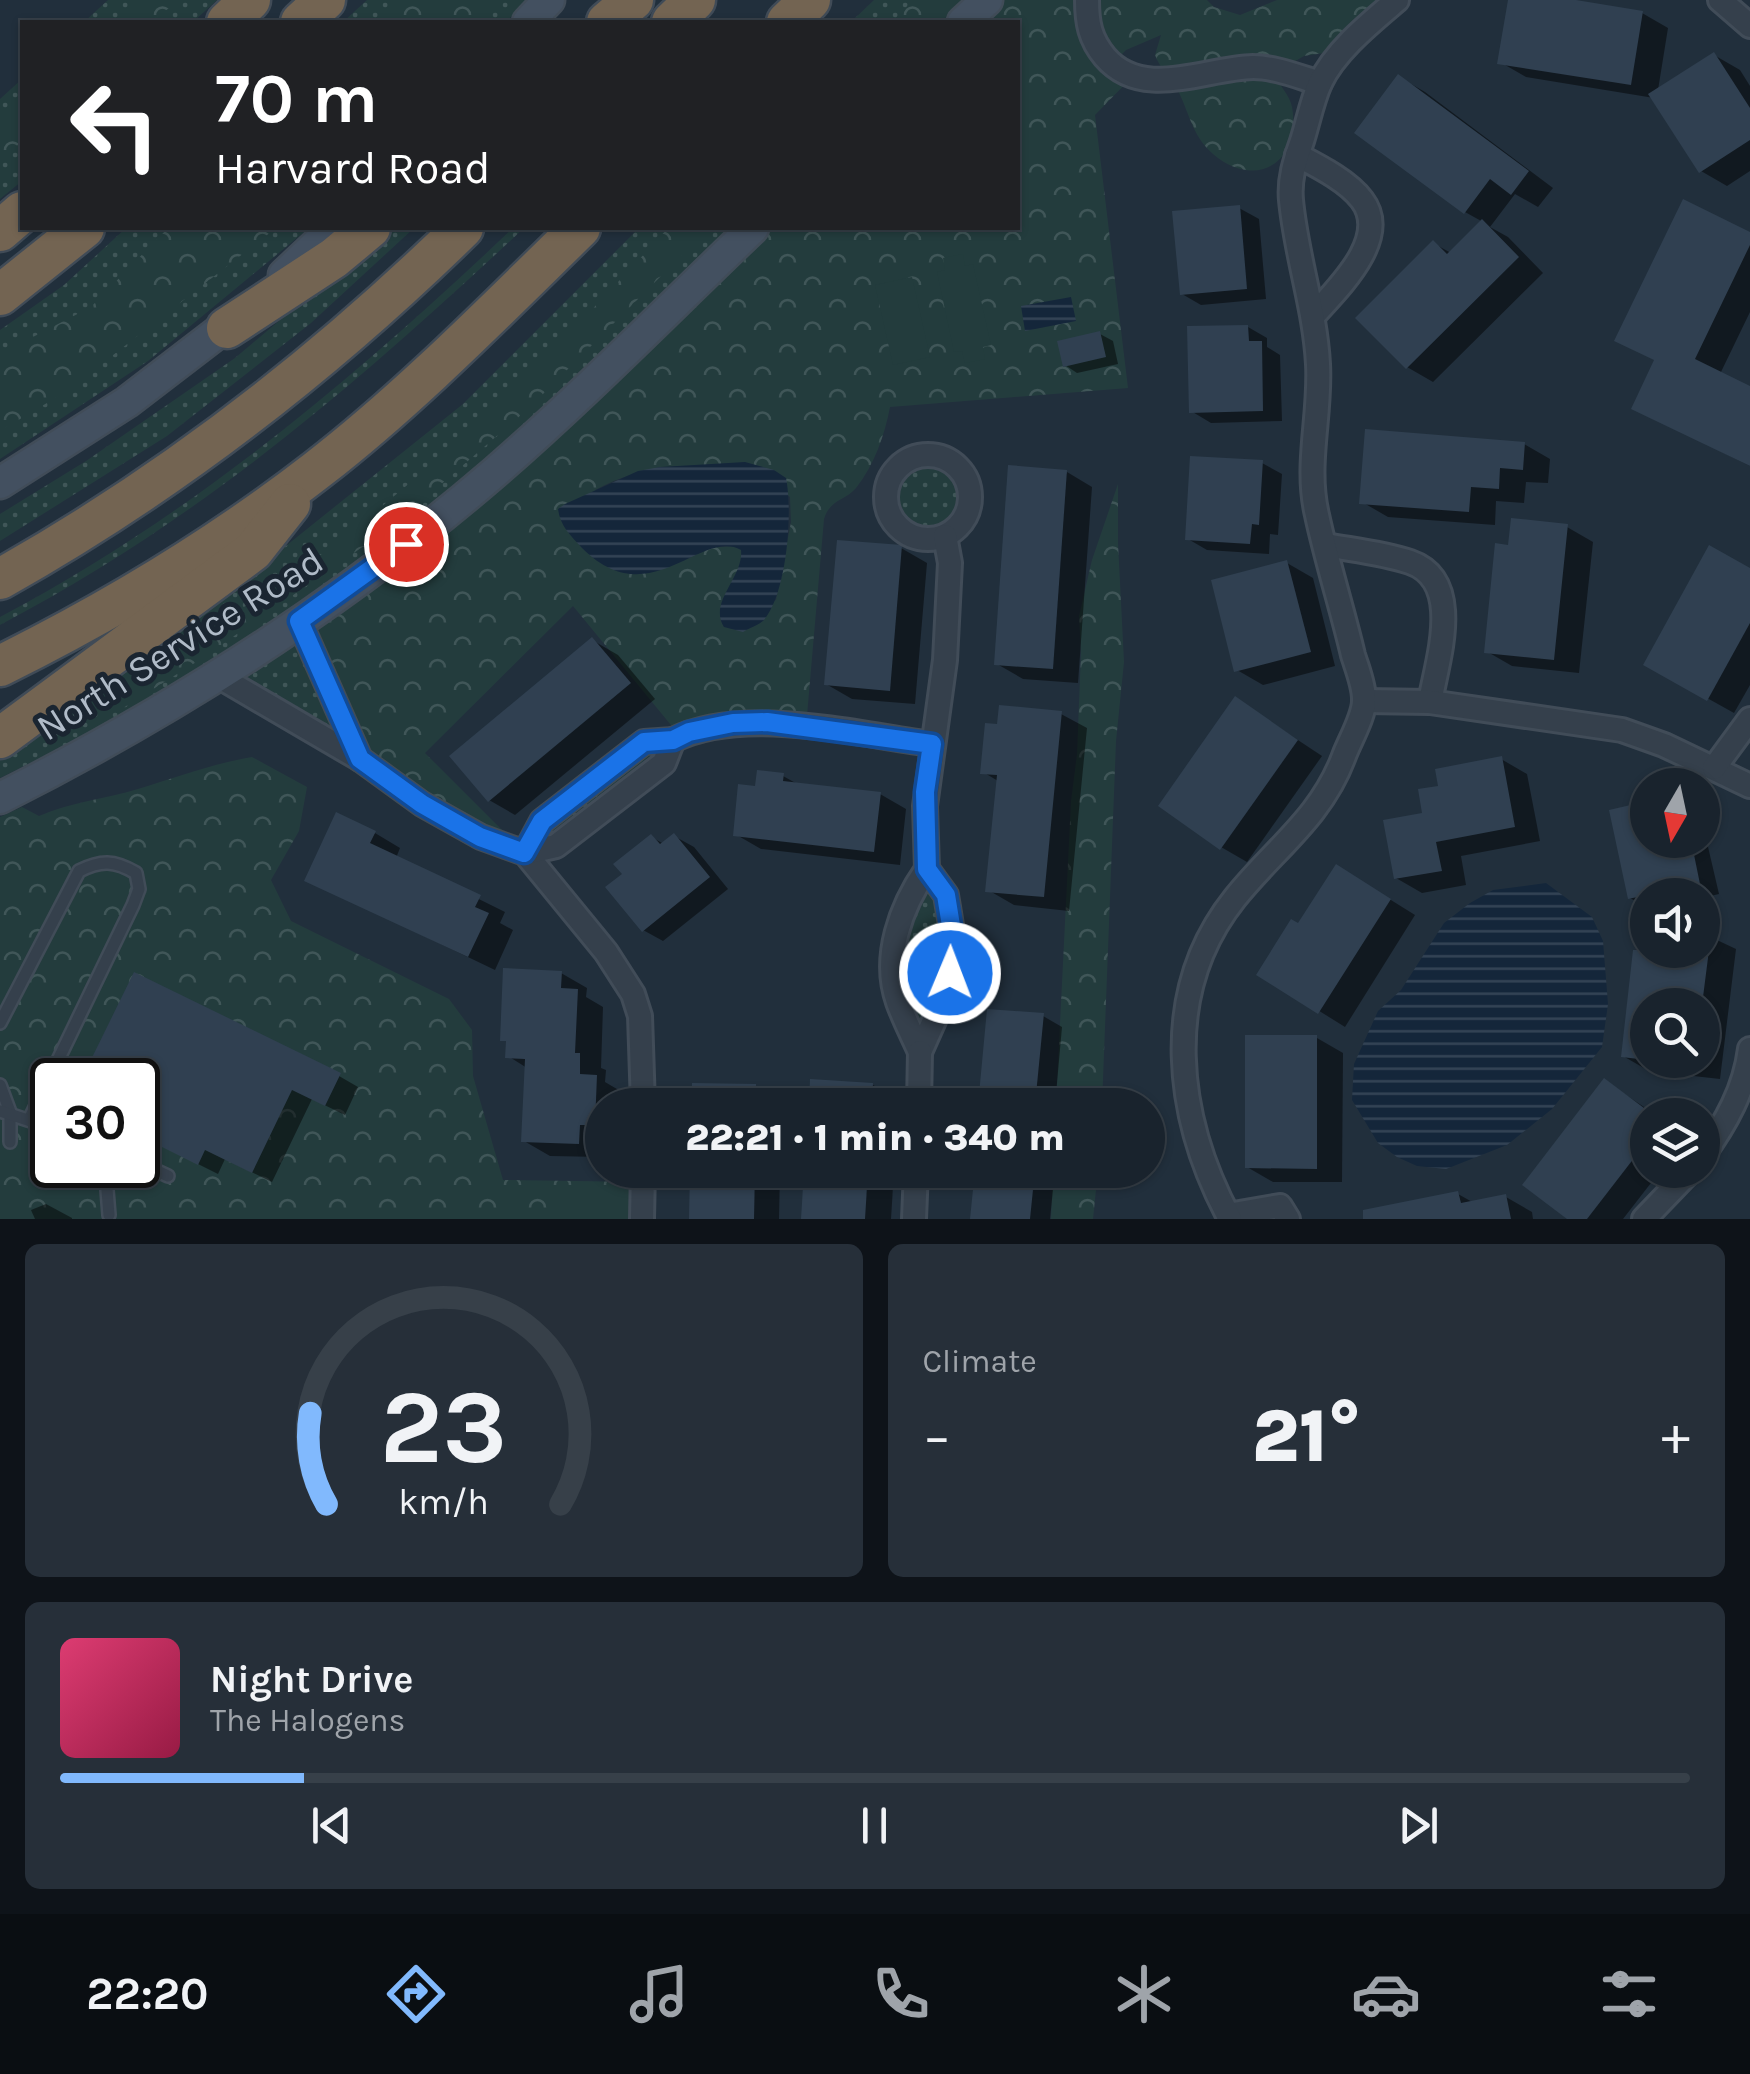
<!DOCTYPE html>
<html lang="en">
<head>
<meta charset="utf-8">
<style>
	:root { --surface:#19232d; --page:#262f39; --text:#f1f3f6; --muted:#9fa4aa; --line:#374049; --accent:#81b9fd }
	body { margin:0; font-family:Karla,sans-serif; background:var(--page); color:var(--text); height:100vh; display:flex; flex-direction:column; font-size:38px; white-space:nowrap }
	* { box-sizing:border-box; margin:0 }
	p { font-size:32px; color:var(--muted) }
	.icon { flex:none; width:55px; height:55px; fill:none; stroke:currentColor; stroke-width:2; stroke-linecap:round; stroke-linejoin:round }
	.map { position:relative; height:1219px; overflow:hidden }
	.panel { display:flex; flex-direction:column; gap:25px; padding:25px; background:#0e1319; flex:1 }
	.panel>* { flex:none }
	.hud { position:absolute; left:20px; top:20px; width:1000px; height:210px; border-radius:0px; box-shadow:0 2px 8px #0004,0 0 0 2px var(--line); background:#202124; color:#fff; overflow:hidden }
	.needle { width:65px; rotate:189deg }
	.controls { position:absolute; left:1630px; top:768px; display:grid; gap:20px }
	.controls a { display:grid; place-items:center; width:90px; height:90px; border-radius:50%; background:var(--surface); box-shadow:0 2px 8px #0004,0 0 0 2px var(--line); font-size:50px }
	.speed { position:absolute; left:30px; top:1058px; display:flex; gap:20px; font-size:50px; font-weight:700; text-align:center }
	.speed>* { display:grid; place-content:center; width:130px; height:130px; border-radius:50%; background:var(--surface); box-shadow:0 2px 8px #0004,0 0 0 2px var(--line); line-height:1 }
	.speed .limit { border:5px solid #111; border-radius:15px; background:#fff; color:#111 }
	.pin { position:absolute; display:grid; place-items:center; width:85px; height:85px; color:#fff; margin:-42px; border:5px solid #fff; border-radius:50%; box-shadow:0 2px 10px #0007 }
	.me { position:absolute; width:110px; margin:-55px; rotate:1deg; stroke-linejoin:round; filter:drop-shadow(0 0 8px #0008) }
	.turn { display:flex; align-items:center; gap:35px; height:210px; padding:0 30px; font-size:45px }
	.turn .icon { width:130px; height:130px; stroke-width:2.5 }
	.turn b { display:block; font-size:70px; line-height:85px }
	.big { font-size:75px; font-weight:800; line-height:1.1 }
	.panel .widget { flex:1; display:flex; flex-direction:column; justify-content:center; gap:15px; min-width:0; padding:0 35px; border-radius:15px; background:var(--page) }
	.panel .dial { align-items:center; gap:0 }
	.dial svg { height:260px; overflow:visible; fill:none; stroke:var(--line); stroke-width:7; stroke-linecap:round; text-anchor:middle }
	.dial text { fill:var(--text); stroke:none }
	.song { display:flex; align-items:center; gap:30px }
	.cover { width:120px; height:120px; border-radius:15px; background:linear-gradient(135deg,hsl(340 70% 55%),hsl(340 70% 35%)) }
	.played { height:10px; border-radius:5px; background:linear-gradient(90deg,var(--accent) 15%,var(--line) 15%) }
	.keys { display:flex; justify-content:space-around; direction:ltr }
	.heat { display:flex; justify-content:space-between; align-items:center; font-size:55px; direction:ltr }
	.panel .tiles { flex:1; display:grid; gap:25px; grid-template-columns:1fr 1fr }
	.widget:last-child { grid-column:span 2 }
	.trip { position:absolute; left:585px; top:1088px; width:580px; height:100px; border-radius:50px; background:var(--surface); box-shadow:0 2px 8px #0004,0 0 0 2px var(--line); font-weight:800; line-height:100px; text-align:center }
	.tab-bar { display:flex; height:160px; justify-content:space-around; align-items:center; background:#0a0e12; color:var(--muted) }
	.tab-bar .icon { width:70px; height:70px }
	.tab-bar .current { color:var(--accent) }
	.tab-bar b { font-size:45px; color:var(--text) }
	.map>svg:first-child { display:block }
</style>
</head>
<body>
<div class="map">
<svg width="1750" height="1219" viewBox="0 0 1750 1219">
	<defs>
		<pattern id="grass-dots" width="8" height="8" patternUnits="userSpaceOnUse" patternTransform="scale(2.5)"><rect width="8" height="8" fill="#233c3d"/><path d="M2 2h.1M6 6h.1" fill="none" stroke="#405658" stroke-width="1.8" stroke-linecap="round"/></pattern>
		<pattern id="forest-crowns" width="20" height="18" patternUnits="userSpaceOnUse" patternTransform="scale(2.5)"><rect width="20" height="18" fill="#233c3d"/><path d="M2 6a3 3 0 1 1 6 0M12 15a3 3 0 1 1 6 0" fill="none" stroke="#405658"/></pattern>
		<pattern id="water-rules" width="6" height="5" patternUnits="userSpaceOnUse" patternTransform="scale(2.5)"><rect width="6" height="5" fill="#14263a"/><path d="M0 2.5h6" fill="none" stroke="#344455"/></pattern>
	</defs>
	<rect width="100%" height="100%" fill="#212f3c"/>
	<g fill="url(#grass-dots)">
		<polygon points="108,0 217,0 193,22 84,22"/>
		<polygon points="367,0 527,0 506,22 343,22"/>
		<polygon points="874,0 965,0 941,22 851,22"/>
		<polygon points="22,79 22,181 0,199 0,99"/>
		<polygon points="126,228 309,228 148,361 0,459 0,330 64,285"/>
		<polygon points="389,228 414,228 311,323 167,436 0,541 0,514 86,461 235,358"/>
		<path d="M513,228H524C358,383 203,518 0,625V617C193,515 356,377 513,228Z"/>
		<polygon points="639,228 729,228 511,443 324,590 137,710 0,778 0,760 252,573 463,404"/>
		<circle cx="928" cy="497" r="42"/>
		<polygon points="300,641 347,742 238,678"/>
		<polygon points="673,740 664,763 525,853 644,742"/>
		<polygon points="927,869 955,949 920,1052 896,998 910,894"/>
	</g>
	<g fill="url(#forest-crowns)" fill-rule="evenodd">
		<polygon points="138,0 180,0 150,22 114,22"/>
		<polygon points="405,0 498,0 476,22 378,22"/>
		<polygon points="913,0 960,0 936,22 892,22"/>
		<path d="M987,0H1207L1214,7L1240,15L1277,0H1397L1337,51L1304,56L1273,74C1279,84 1290,96 1292,107C1302,162 1256,191 1213,154C1191,135 1189,110 1176,87C1169,76 1160,68 1155,55L1161,35L1126,50L1118,58L1133,76L1095,115L1128,388L890,407C885,434 874,466 856,488C845,501 830,499 824,519L806,727L680,736L573,606L425,753L525,853L360,759L299,621L360,579L753,228H1018V22H963ZM745,462L790,497L791,522L776,600L724,627C709,602 744,577 742,550L735,546L720,547L595,490C653,459 686,473 745,462Z"/>
		<polygon points="22,102 22,142 0,158 0,121"/>
		<polygon points="168,228 276,228 67,391 0,431 0,354 91,307"/>
		<path d="M668,228H709L529,408L394,525L201,659L123,708L102,710V696C169,652 242,612 307,564C440,468 558,349 668,228Z"/>
		<polygon points="1118,484 1118,543 1124,662 1116,741 1102,1105 1056,1105 1071,801 1077,754 1081,653 1079,616 1092,560"/>
		<path d="M252,757L307,787L299,831L271,880L291,921L449,999L472,1030L473,1076L503,1180L643,1182L642,1219H0V817L22,807L39,816C71,802 105,799 138,789C177,777 212,764 252,757ZM52,1080H138V1165H52Z"/>
		<polygon points="1053,1170 1098,1170 1093,1219 1051,1219"/>
	</g>
	<g fill="#233c3d">
		<polygon points="963,254 965,266 973,264 991,345 983,347 985,359 965,363 962,351 954,352 937,272 945,270 943,258"/>
		<polygon points="912,277 930,357 893,365 875,285"/>
		<rect x="550" y="1198" width="60" height="21"/>
	</g>
	<g fill="url(#water-rules)">
		<polygon points="1071,297 1076,321 1025,331 1021,306"/>
		<path d="M745,462L774,470L786,478C793,512 787,593 764,620C759,625 749,628 743,632L724,627C708,602 744,577 741,550C700,528 650,616 582,548C571,536 560,526 558,509L565,504L638,471L660,467Z"/>
		<polygon points="1546,883 1592,917 1603,941 1608,1004 1602,1047 1552,1109 1507,1145 1446,1169 1417,1166 1397,1157 1378,1143 1352,1100 1354,1064 1378,1011 1401,990 1444,923 1470,903 1493,890"/>
	</g>
	<g fill="#0007" fill-rule="evenodd">
		<polygon points="1510,0 1560,0 1642,13 1668,28 1658,90 1714,55 1740,70 1750,86 1750,171 1727,186 1701,171 1654,98 1526,77 1500,62"/>
		<polygon points="1399,77 1425,92 1553,188 1538,207 1515,194 1490,227 1508,237 1543,273 1433,382 1407,367 1433,243 1451,253 1483,222 1465,212"/>
		<polygon points="1239,208 1259,219 1266,299 1201,305 1182,294"/>
		<polygon points="1750,234 1750,312 1720,374 1750,388 1750,466 1634,408 1657,361 1618,340"/>
		<polygon points="1248,327 1267,338 1267,347 1280,355 1282,421 1211,423 1191,411"/>
		<polygon points="1100,334 1113,341 1118,364 1077,373 1065,365"/>
		<polygon points="1524,444 1550,459 1548,483 1526,482 1524,503 1496,501 1495,525 1388,517 1362,502"/>
		<polygon points="1262,463 1282,474 1278,535 1270,534 1269,554 1207,550 1188,539"/>
		<polygon points="1067,472 1092,487 1078,683 1023,679 997,664"/>
		<polygon points="1567,527 1593,542 1579,673 1512,666 1486,651 1511,547"/>
		<polygon points="901,548 927,563 915,704 852,699 826,684"/>
		<polygon points="1287,563 1313,578 1335,666 1263,685 1237,670"/>
		<polygon points="1750,570 1750,685 1734,713 1646,664"/>
		<polygon points="592,640 618,655 655,699 515,815 489,800"/>
		<polygon points="1236,699 1322,756 1247,862 1221,847"/>
		<polygon points="1061,714 1087,728 1069,911 1014,905 988,890 998,781 983,772 999,726"/>
		<polygon points="1501,759 1527,774 1540,841 1461,856 1466,885 1422,893 1396,878 1441,788"/>
		<polygon points="783,776 801,786 880,794 906,809 900,865 761,849 735,834 758,789"/>
		<polygon points="1702,821 1719,894 1702,898 1702,895 1648,895 1648,908 1630,898 1648,840 1702,840"/>
		<polygon points="375,833 400,848 396,858 505,912 500,923 513,930 495,970 307,880"/>
		<polygon points="674,836 694,847 728,889 663,941 643,930 625,875 651,837 664,844"/>
		<polygon points="1362,882 1415,915 1345,1027 1260,974 1299,927"/>
		<path d="M1639,926L1648,927V950H1702V933L1736,949L1720,1079L1649,1071L1623,1056ZM1648,1005H1702V1060H1648Z"/>
		<polygon points="561,973 587,988 586,997 603,1007 601,1068 606,1070 605,1082 622,1092 621,1105 602,1105 602,1157 550,1156 524,1141 527,1068 508,1056 508,1042 503,1039"/>
		<polygon points="1043,1016 1062,1027 1055,1105 981,1105"/>
		<polygon points="1317,1038 1343,1053 1342,1182 1273,1182 1247,1167"/>
		<polygon points="339,1076 358,1087 345,1115 312,1099 272,1182 225,1159 218,1174 138,1134 138,1080 84,1080"/>
		<polygon points="1605,1081 1656,1115 1648,1115 1648,1170 1661,1170 1623,1219 1571,1219"/>
		<polygon points="873,1085 899,1100 898,1105 811,1105"/>
		<polygon points="755,1087 781,1102 781,1105 694,1105"/>
		<polygon points="693,1170 780,1170 779,1219 692,1219"/>
		<polygon points="807,1170 894,1170 891,1219 804,1219"/>
		<polygon points="977,1170 1055,1170 1050,1219 972,1219"/>
		<polygon points="1458,1194 1474,1203 1506,1197 1532,1212 1533,1219 1376,1219"/>
		<polygon points="46,1204 72,1218 72,1219 35,1219 31,1210"/>
	</g>
	<g fill="#304051">
		<polygon points="1508,0 1576,0 1643,11 1631,85 1497,64"/>
		<polygon points="1714,52 1750,108 1750,140 1699,173 1648,94"/>
		<polygon points="1398,74 1529,171 1511,195 1490,179 1464,214 1354,133"/>
		<polygon points="1683,199 1750,232 1750,245 1695,359 1750,386 1750,466 1631,409 1654,360 1614,341"/>
		<polygon points="1240,205 1247,289 1180,295 1172,211"/>
		<polygon points="1482,219 1519,257 1406,369 1355,318 1433,240 1447,254"/>
		<polygon points="1248,325 1249,341 1262,341 1263,411 1189,413 1187,326"/>
		<polygon points="1100,331 1106,357 1063,367 1057,341"/>
		<polygon points="1365,429 1525,442 1523,470 1500,468 1499,489 1471,487 1469,512 1359,504"/>
		<polygon points="1190,456 1263,460 1259,525 1252,524 1250,544 1185,540"/>
		<polygon points="1008,465 1067,470 1053,669 994,665"/>
		<polygon points="1511,518 1568,524 1554,660 1484,653 1495,543 1508,545"/>
		<polygon points="837,540 902,545 890,691 824,685"/>
		<polygon points="1709,545 1750,568 1750,623 1707,701 1643,665"/>
		<polygon points="1287,560 1311,652 1234,672 1211,580"/>
		<polygon points="592,637 631,683 488,802 449,756"/>
		<polygon points="1235,696 1298,740 1220,850 1158,806"/>
		<polygon points="999,705 1062,711 1044,897 985,892 997,775 980,774 985,723 997,724"/>
		<polygon points="1502,756 1515,827 1436,842 1442,871 1394,879 1383,820 1422,813 1418,789 1438,786 1435,769"/>
		<polygon points="757,770 784,773 783,781 881,792 874,852 733,836 738,784 755,786"/>
		<polygon points="1648,801 1648,840 1691,840 1700,884 1628,899 1609,810"/>
		<polygon points="336,812 376,831 370,843 481,895 475,907 489,913 468,957 304,881"/>
		<polygon points="674,833 710,877 642,932 605,887 622,874 613,864 651,834 660,844"/>
		<polygon points="1336,864 1391,899 1318,1014 1256,975 1291,919 1298,923"/>
		<polygon points="1633,950 1709,950 1702,1005 1648,1005 1648,1060 1621,1057"/>
		<polygon points="503,968 562,971 561,988 578,989 575,1053 580,1053 580,1074 597,1075 595,1125 580,1125 579,1144 521,1142 525,1059 505,1058 506,1041 500,1041"/>
		<polygon points="134,972 341,1073 325,1106 292,1090 252,1173 205,1150 198,1165 138,1135 138,1080 81,1080"/>
		<polygon points="987,1009 1044,1013 1035,1105 978,1105"/>
		<polygon points="1245,1035 1317,1035 1317,1169 1245,1168"/>
		<polygon points="1604,1078 1648,1111 1648,1140 1587,1219 1567,1219 1522,1185"/>
		<polygon points="810,1079 873,1083 872,1105 809,1105"/>
		<polygon points="692,1083 756,1084 756,1105 691,1105"/>
		<polygon points="690,1170 755,1170 754,1219 689,1219"/>
		<polygon points="804,1170 868,1170 865,1219 801,1219"/>
		<polygon points="975,1170 1035,1170 1030,1219 970,1219"/>
		<polygon points="1458,1191 1461,1203 1506,1194 1511,1219 1363,1219 1363,1210"/>
	</g>
	<g fill="none" stroke-linecap="round" stroke-linejoin="round">
		<defs>
			<g id="service">
				<path d="M0,1023L79,871C101,860 114,860 136,873L139,889L133,905L29,1120"/>
				<polyline points="0,1085 10,1112 10,1142"/>
				<polyline points="0,1111 52,1128"/>
				<polyline points="138,1162 168,1176"/>
				<polyline points="105,1165 109,1215"/>
			</g>
			<g id="minor">
				<path d="M1087,0C1087,23 1090,39 1105,57C1143,101 1205,68 1253,67C1275,67 1299,77 1320,83"/>
				<polyline points="1720,0 1750,26"/>
				<path d="M1297,155C1318,166 1348,181 1362,200C1391,238 1338,288 1314,315"/>
				<circle cx="928" cy="497" r="42"/>
				<path d="M1326,545C1353,550 1383,553 1410,562C1465,581 1437,661 1430,702"/>
				<polyline points="299,621 360,759"/>
				<polyline points="218,676 360,759 422,804 481,837 525,853 606,952 633,994 640,1016 643,1105"/>
				<polyline points="1365,701 1430,702 1622,730 1664,745 1750,786"/>
				<polygon points="673,740 664,763 556,846 525,853 542,821 644,742"/>
				<path d="M673,740C743,705 855,734 932,744"/>
				<polyline points="1714,768 1750,719"/>
				<path d="M927,869C901,906 882,957 898,1002C904,1019 913,1036 920,1052L945,996L955,949L946,895L927,869L925,806L945,660L950,563L945,536"/>
				<polyline points="919,1105 920,1052"/>
				<path d="M1702,1156C1726,1123 1745,1089 1750,1049"/>
				<polyline points="1228,1215 1280,1206 1288,1219"/>
				<polyline points="642,1219 643,1170"/>
				<polyline points="914,1219 916,1170"/>
				<path d="M1230,1219C1176,1119 1159,993 1235,898C1274,849 1321,818 1344,756C1350,740 1365,715 1364,699C1364,685 1357,668 1353,655C1342,608 1327,562 1317,515C1305,465 1321,415 1318,364C1315,308 1296,255 1291,200C1289,179 1295,161 1302,141C1308,122 1312,101 1320,83C1335,51 1370,23 1397,0"/>
				<polyline points="1644,1219 1691,1170"/>
			</g>
			<g id="secondary">
				<polyline points="528,22 549,0"/>
				<polyline points="963,22 987,0"/>
				<polyline points="284,275 334,228"/>
				<polyline points="0,483 127,402 243,313"/>
				<path d="M0,798C176,709 344,602 494,473C584,395 667,310 753,228"/>
			</g>
			<g id="motorway">
				<polyline points="227,22 250,0"/>
				<polyline points="301,22 325,0"/>
				<polyline points="607,22 633,0"/>
				<polyline points="672,22 695,0"/>
				<polyline points="787,22 810,0"/>
				<polyline points="0,231 22,212"/>
				<polyline points="0,295 84,228"/>
				<polyline points="227,328 334,258 370,228"/>
				<path d="M0,579C171,483 323,365 463,228"/>
				<path d="M0,666C111,611 219,546 317,470C409,399 497,309 580,228"/>
				<polyline points="0,738 253,551 290,504"/>
			</g>
		</defs>
		<use href="#service" stroke="#414c58" stroke-width="16"/>
		<use href="#minor" stroke="#414c58" stroke-width="28"/>
		<use href="#secondary" stroke="#414c58" stroke-width="35"/>
		<use href="#motorway" stroke="#404b57" stroke-width="45"/>
		<use href="#service" stroke="#35404c" stroke-width="11"/>
		<use href="#minor" stroke="#35404c" stroke-width="22"/>
		<use href="#secondary" stroke="#435060" stroke-width="30"/>
		<use href="#motorway" stroke="#736452" stroke-width="40"/>
	</g>
	<g fill="none" stroke-linecap="round" stroke-linejoin="round">
		<defs>
			<polyline id="route" points="406,544 299,621 360,759 422,804 480,837 524,853 542,821 644,742 673,740 689,732 733,723 767,722 932,744 925,792 927,869 946,895 955,950 950,973"/>
		</defs>
		<use href="#route" stroke="#114b97" stroke-width="25"/>
		<use href="#route" stroke="#1a73e8" stroke-width="18"/>
	</g>
	<g text-anchor="middle" dominant-baseline="central" stroke-width="10" stroke-linejoin="round" paint-order="stroke">
		<g font-size="38" fill="#b0bbc8" stroke="#1a2531">
			<text transform="translate(180 644) rotate(-32)">North Service Road</text>
		</g>
	</g>
</svg>
<div class="controls">
<a><svg class="needle" viewBox="-14 -14 28 28"><path d="M0-13l5 13h-10z" fill="#e53935"/><path d="M0 13l5-13h-10z" fill="#9fa4aa"/></svg></a>
<a><svg class="icon" aria-label="sound" viewBox="0 0 24 24"><path d="M4 9h4l5-4v14l-5-4H4zM17 9q2 3 0 6"/></svg></a>
<a><svg class="icon" aria-label="search" viewBox="0 0 24 24"><circle cx="10" cy="10" r="6"/><path d="M15 15l6 6"/></svg></a>
<a><svg class="icon" aria-label="layers" viewBox="0 0 24 24"><path d="M12 4l9 5-9 5-9-5zM3 14l9 5 9-5"/></svg></a>
</div>
<div class="speed"><div class="limit">30</div></div>
<div class="pin" style="left:406px;top:544px;background:#d93025"><svg class="icon" aria-label="arrive" viewBox="0 0 24 24"><path d="M6 21V4h12l-3 4 3 4H6"/></svg></div>
<svg class="me" style="left:950px;top:973px" viewBox="-20 -20 40 40"><circle r="17" fill="#1a73e8" stroke="#fff" stroke-width="3"/><path d="M0-11L8 9 0 5-8 9z" fill="#fff"/></svg>
<div class="trip">22:21 · 1 min · 340 m</div>
<div class="hud">
<div class="turn"><svg class="icon" aria-label="left" viewBox="0 0 24 24"><path d="M17 20v-9H6M10 6l-5 5 5 5"/></svg><div><b>70 m</b>Harvard Road</div></div>
</div>
</div>
<section class="panel">
<div class="tiles">
<div class="widget dial"><svg viewBox="0 0 100 80">
<path d="M14 69A42 42 0 1 1 86 69"/>
<path d="M14 69A42 42 0 0 1 9 41" stroke="#81b9fd"/>
<text x="50" y="56" font-size="32" font-weight="700">23</text>
<text x="50" y="72" font-size="11">km/h</text>
</svg></div>
<div class="widget"><p>Climate</p>
<div class="heat"><a>−</a><b class="big">21°</b><a>+</a></div>
</div>
<div class="widget">
<div class="song"><i class="cover"></i><div><b>Night Drive</b><p>The Halogens</p></div></div>
<div class="played"></div>
<div class="keys"><svg class="icon" aria-label="previous" viewBox="0 0 24 24"><path d="M18 5L8 12l10 7zM5 5v14"/></svg><svg class="icon" aria-label="pause" viewBox="0 0 24 24"><path d="M8 5v14M16 5v14"/></svg><svg class="icon" aria-label="next" viewBox="0 0 24 24"><path d="M6 5l10 7-10 7zM19 5v14"/></svg></div>
</div>
</div>
</section>
<nav class="tab-bar">
<b>22:20</b>
<svg class="icon current" aria-label="directions" viewBox="0 0 24 24"><path d="M12 3l9 9-9 9-9-9zM9 14v-3h6M13 9l2 2-2 2"/></svg>
<svg class="icon" aria-label="music" viewBox="0 0 24 24"><path d="M9 18V5l10-2v13"/><circle cx="6" cy="18" r="3"/><circle cx="16" cy="16" r="3"/></svg>
<svg class="icon" aria-label="phone" viewBox="0 0 24 24"><path d="M5 4h4l2 5-3 2q2 4 5 5l2-3 5 2v4C11 20 4 13 5 4z"/></svg>
<svg class="icon" aria-label="climate" viewBox="0 0 24 24"><path d="M12 3v18M4 7l16 10M4 17L20 7"/></svg>
<svg class="icon" aria-label="car" viewBox="0 0 24 24"><path d="M5 17H2v-5l4-1 3-4h7l3 4 3 1v5h-3M9 17h6M6 11h13"/><circle cx="7" cy="17" r="2"/><circle cx="17" cy="17" r="2"/></svg>
<svg class="icon" aria-label="filters" viewBox="0 0 24 24"><path d="M4 7h16M4 17h16"/><circle cx="9" cy="7" r="2"/><circle cx="15" cy="17" r="2"/></svg>
</nav>
</body>
</html>
